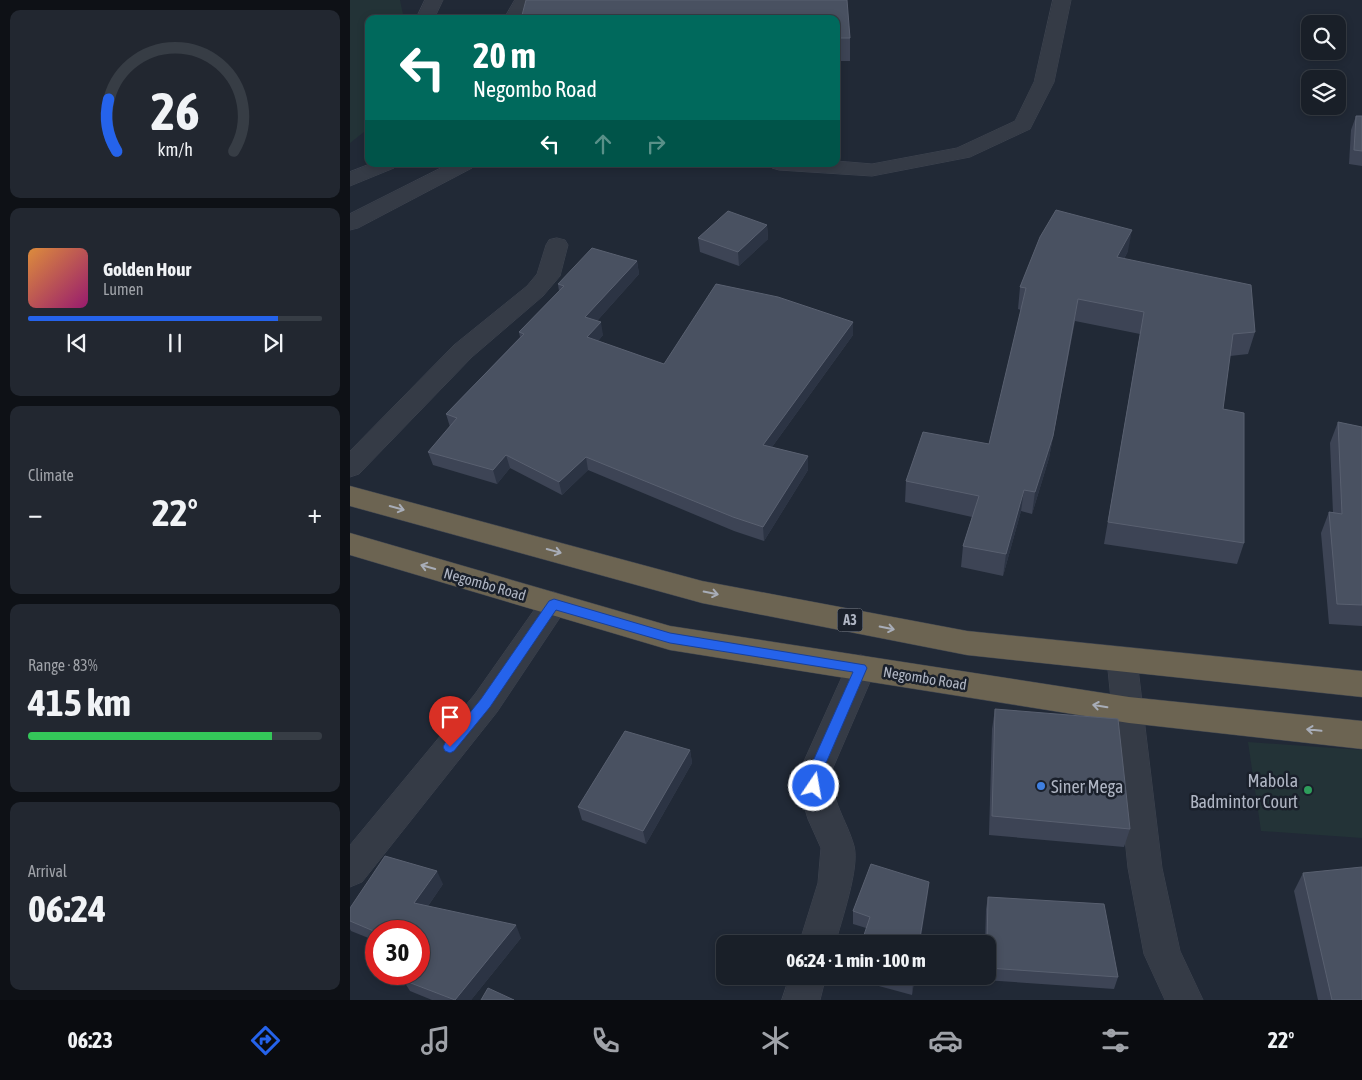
<!DOCTYPE html>
<html lang="en">
<head>
<meta charset="utf-8">
<style>
	:root { --surface:#191f28; --page:#222730; --text:#f1f3f6; --muted:#9fa2a8; --line:#373d45; --accent:#2563eb }
	body { margin:0; font-family:"Asap Condensed",sans-serif; background:var(--page); color:var(--text); height:100vh; display:flex; flex-direction:column; font-size:19px; white-space:nowrap }
	* { box-sizing:border-box; margin:0 }
	p { font-size:16px; color:var(--muted) }
	.icon { flex:none; width:28px; height:28px; fill:none; stroke:currentColor; stroke-width:2; stroke-linecap:round; stroke-linejoin:round }
	.map { position:relative; flex:1; overflow:hidden }
	.side { display:flex; flex-direction:column; gap:10px; padding:10px; background:#0e1116; width:350px }
	.side>* { flex:none }
	.banner { position:absolute; left:15px; top:15px; width:475px; height:152px; border-radius:10px; box-shadow:0 2px 8px #0003,0 0 0 1px var(--line); background:#00695c; color:#fff; overflow:hidden }
	.fabs { position:absolute; left:951px; top:15px; display:grid; gap:10px }
	.fabs a { display:grid; place-items:center; width:45px; height:45px; border-radius:10px; background:var(--surface); box-shadow:0 2px 8px #0003,0 0 0 1px var(--line); font-size:25px }
	.speed { position:absolute; left:15px; top:920px; display:flex; gap:10px; font-size:25px; font-weight:700; text-align:center }
	.speed>* { display:grid; place-content:center; width:65px; height:65px; border-radius:50%; background:var(--surface); box-shadow:0 2px 8px #0003,0 0 0 1px var(--line); line-height:1 }
	.speed .limit { border:8px solid #d22; background:#fff; color:#111 }
	.pin { position:absolute; display:grid; place-items:center; width:42px; height:42px; color:#fff; margin:-51px -21px; border-radius:50% 50% 50% 0; rotate:-45deg; box-shadow:0 0 5px #0007 }
	.pin .icon { rotate:45deg }
	.me { position:absolute; width:55px; margin:-28px; rotate:12deg; stroke-linejoin:round; filter:drop-shadow(0 0 4px #0008) }
	.turn { display:flex; align-items:center; gap:18px; height:105px; padding:0 25px; font-size:22px }
	.turn .icon { width:65px; height:65px; stroke-width:2.5 }
	.turn b { display:block; font-size:35px; line-height:42px }
	.lanes { display:flex; align-items:center; height:48px; padding:0 25px; background:#0003; justify-content:center; gap:25px; direction:ltr }
	.lanes .off { opacity:.35 }
	.big { font-size:38px; font-weight:700; line-height:1.1 }
	.side .tile { flex:1; display:flex; flex-direction:column; justify-content:center; gap:8px; min-width:0; padding:0 18px; border-radius:10px; background:var(--page) }
	.side .dial { align-items:center; gap:0 }
	.dial svg { height:130px; overflow:visible; fill:none; stroke:var(--line); stroke-width:7; stroke-linecap:round; text-anchor:middle }
	.dial text { fill:var(--text); stroke:none }
	.song { display:flex; align-items:center; gap:15px }
	.cover { width:60px; height:60px; border-radius:8px; background:linear-gradient(135deg,hsl(30 70% 55%),hsl(320 70% 35%)) }
	.played { height:5px; border-radius:2px; background:linear-gradient(90deg,var(--accent) 85%,var(--line) 85%) }
	.keys { display:flex; justify-content:space-around; direction:ltr }
	.heat { display:flex; justify-content:space-between; align-items:center; font-size:28px; direction:ltr }
	.charge { height:8px; border-radius:4px; background:linear-gradient(90deg,#34c759 83%,var(--line) 0) }
	.trip { position:absolute; left:366px; top:935px; width:280px; height:50px; border-radius:10px; background:var(--surface); box-shadow:0 2px 8px #0003,0 0 0 1px var(--line); font-weight:700; line-height:50px; text-align:center }
	.tab-bar { display:flex; height:80px; justify-content:space-around; align-items:center; background:#0a0c10; color:var(--muted) }
	.tab-bar .icon { width:35px; height:35px }
	.tab-bar .on { color:var(--accent) }
	.tab-bar b { font-size:22px; color:var(--text) }
	main { display:flex; flex:1; min-height:0 }
	.map>svg:first-child { display:block }
</style>
</head>
<body>
<main>
<section class="side">
<div class="tile dial"><svg viewBox="0 0 100 80">
<path d="M14 69A42 42 0 1 1 86 69"/>
<path d="M14 69A42 42 0 0 1 9 37" stroke="#2563eb"/>
<text x="50" y="56" font-size="32" font-weight="700">26</text>
<text x="50" y="72" font-size="11">km/h</text>
</svg></div>
<div class="tile">
<div class="song"><i class="cover"></i><div><b>Golden Hour</b><p>Lumen</p></div></div>
<div class="played"></div>
<div class="keys"><svg class="icon" aria-label="previous" viewBox="0 0 24 24"><path d="M18 5L8 12l10 7zM5 5v14"/></svg><svg class="icon" aria-label="pause" viewBox="0 0 24 24"><path d="M8 5v14M16 5v14"/></svg><svg class="icon" aria-label="next" viewBox="0 0 24 24"><path d="M6 5l10 7-10 7zM19 5v14"/></svg></div>
</div>
<div class="tile"><p>Climate</p>
<div class="heat"><a>−</a><b class="big">22°</b><a>+</a></div>
</div>
<div class="tile"><p>Range · 83%</p><b class="big">415 km</b><div class="charge"></div></div>
<div class="tile"><p>Arrival</p><b class="big">06:24</b></div>
</section>
<div class="map">
<svg width="1012" height="1000" viewBox="0 0 1012 1000">
	<rect width="100%" height="100%" fill="#212936"/>
	<g fill="#233337">
		<polygon points="0,0 50,0 54,19 19,19 19,128 0,143"/>
		<polygon points="898,742 1012,750 1012,838 911,831"/>
	</g>
	<g fill="none" stroke-linecap="round" stroke-linejoin="round">
		<defs>
			<g id="minor">
				<polygon points="75,0 93,0 84,19 66,19"/>
				<polygon points="165,0 183,0 172,19 154,19"/>
				<polygon points="703,0 721,0 704,82 680,129 620,157 522,176 429,170 422,168 419,164 486,164 486,161 522,164 607,148 665,121 684,82"/>
				<polygon points="20,164 47,164 44,168 0,186 0,172"/>
				<polygon points="99,164 125,164 122,168 8,228 0,230 0,214"/>
				<polygon points="207,238 215,240 218,245 210,276 193,296 122,357 9,474 0,477 0,451 104,345 177,286 187,274 196,245 199,240"/>
				<polygon points="204,592 214,596 219,604 147,712 12,882 0,887 0,845 125,694 194,596"/>
				<polygon points="772,648 783,651 787,660 812,868 830,951 853,1000 815,1000 794,954 778,868 757,660 761,651"/>
				<path d="M511,655L522,659L526,668L482,770C481,803 496,818 504,846C510,867 491,922 485,944H449L468,883L471,848L458,819L448,786L450,770L500,659Z"/>
				<polygon points="440,976 476,976 470,1000 432,1000"/>
			</g>
			<g id="highway">
				<polygon points="0,486 352,581 617,631 1012,671 1012,697 617,655 352,603 0,506"/>
				<polygon points="0,533 320,626 779,697 1012,721 1012,749 779,723 320,650 0,555"/>
			</g>
		</defs>
		<use href="#minor" stroke="#3e4450" stroke-width="1"/>
		<use href="#highway" stroke="#3f4551" stroke-width="1"/>
		<use href="#minor" fill="#353b46" fill-rule="evenodd"/>
		<use href="#highway" fill="#6c6452" fill-rule="evenodd"/>
	</g>
	<g fill="#3d4455">
		<polygon points="486,19 500,38 500,61 486,61"/>
		<polygon points="1006,116 1012,116 1012,166 999,164 1001,130"/>
		<polygon points="417,225 418,239 389,266 350,252 348,238"/>
		<polygon points="778,251 774,259 905,332 898,354 880,356 873,409 894,543 887,564 754,544 790,334 725,321 699,458 682,514 671,511 653,576 611,567 613,546 622,517 555,502 556,481 639,444 671,310 668,309 670,287"/>
		<polygon points="287,261 289,274 247,321 253,335 248,341 314,364 503,322 503,335 422,447 458,456 458,470 414,541 384,531 238,470 212,495 160,468 147,484 83,465 78,452 100,427 96,414 170,337 169,332 209,291 208,284"/>
		<polygon points="988,422 1012,427 1012,626 979,624 971,533 979,512 983,513 980,443"/>
		<polygon points="645,709 780,829 774,847 639,835 642,729"/>
		<polygon points="340,750 342,763 296,844 232,820 228,807"/>
		<polygon points="953,873 1012,1000 968,1000 944,891"/>
		<polygon points="93,884 78,906 171,938 121,1000 82,1000 60,991 53,980 69,974 69,931 26,931 26,941 1,931 0,929 0,908"/>
		<polygon points="578,894 516,928 503,924 503,911"/>
		<polygon points="638,897 768,977 764,989 634,980 634,976 638,976 638,944 635,944 636,909"/>
		<polygon points="503,976 565,976 562,995 503,979"/>
	</g>
	<g fill="#2c3444">
		<polygon points="417,225 418,239 389,266 388,252"/>
		<polygon points="782,230 778,251 763,279 767,257"/>
		<polygon points="287,261 289,274 238,331 235,317"/>
		<polygon points="728,299 699,458 682,514 685,492"/>
		<polygon points="251,322 253,335 240,351 237,337"/>
		<polygon points="503,322 503,335 414,458 413,445"/>
		<polygon points="156,455 160,468 147,484 143,470"/>
		<polygon points="458,456 458,470 414,541 413,527"/>
		<polygon points="236,457 238,470 212,495 209,482"/>
		<polygon points="674,490 671,511 653,576 656,554"/>
		<polygon points="340,750 342,763 296,844 293,831"/>
		<polygon points="87,871 93,884 71,916 64,903"/>
		<polygon points="579,882 578,894 570,944 569,944"/>
		<polygon points="166,925 171,938 121,1000 105,1000"/>
		<polygon points="564,976 565,976 562,995 563,983"/>
	</g>
	<g fill="#495161" stroke="#596070">
		<polygon points="176,0 497,0 500,38 486,38 486,19 171,19"/>
		<polygon points="1006,116 1012,116 1012,151 1004,150"/>
		<polygon points="706,210 782,230 767,257 901,285 905,332 883,334 873,409 894,413 894,543 758,522 794,312 728,299 703,436 685,492 674,490 656,554 613,546 629,496 556,481 573,432 639,444 676,288 670,287 690,237"/>
		<polygon points="378,211 417,225 388,252 348,238"/>
		<polygon points="242,248 287,261 235,317 251,322 237,337 314,364 366,284 428,297 503,322 413,445 458,456 413,527 383,517 236,457 209,482 156,455 143,470 78,452 107,418 96,414 174,334 169,332 214,286 208,284"/>
		<polygon points="988,422 1012,427 1012,605 987,604 979,512 992,514"/>
		<polygon points="645,709 768,719 780,829 642,816"/>
		<polygon points="275,731 340,750 293,831 228,807"/>
		<polygon points="35,856 87,871 64,903 166,925 105,1000 53,980 57,974 69,974 69,957 74,950 69,949 69,931 26,932 0,921 0,908"/>
		<polygon points="521,864 579,882 569,944 511,944 520,917 503,911"/>
		<polygon points="1012,867 1012,1000 982,1000 953,873"/>
		<polygon points="638,897 754,904 768,977 638,968 638,944 637,944"/>
		<polygon points="536,976 564,976 563,983"/>
		<polygon points="138,988 164,1000 131,1000"/>
	</g>
	<defs><path id="oneway-shaft" d="M-6 0H5M1.5-3L5.5 0L1.5 3" fill="none" stroke-width="1.6" stroke-linecap="round" stroke-linejoin="round" transform="scale(1.25)"/></defs>
	<g stroke="#a8adb8">
		<use href="#oneway-shaft" transform="translate(47 508) rotate(15)"/>
		<use href="#oneway-shaft" transform="translate(204 551) rotate(15)"/>
		<use href="#oneway-shaft" transform="translate(78 567) rotate(-164)"/>
		<use href="#oneway-shaft" transform="translate(361 593) rotate(11)"/>
		<use href="#oneway-shaft" transform="translate(537 628) rotate(11)"/>
		<use href="#oneway-shaft" transform="translate(750 706) rotate(-171)"/>
		<use href="#oneway-shaft" transform="translate(964 730) rotate(-174)"/>
	</g>
	<polygon fill="#2563eb" stroke="#184099" points="204,599 320,633 515,665 517,668 473,770 469,790 464,792 460,790 458,786 459,770 503,672 320,643 206,610 140,707 104,751 100,753 95,751 93,747 95,743 131,699 199,601"/>
	<circle fill="#3f7fe0" stroke="#1a202b" stroke-width="2" cx="691" cy="786" r="5"/>
	<circle fill="#2e9e5b" stroke="#1a202b" stroke-width="2" cx="958" cy="790" r="5"/>
	<g text-anchor="middle" dominant-baseline="central" stroke-width="5" stroke-linejoin="round" paint-order="stroke">
		<rect fill="#1a202b" stroke="#828895" stroke-width="1" x="487.5" y="608.5" width="25" height="23" rx="4"/>
		<g font-size="14" font-weight="bold" fill="#afb5c3">
			<text x="500" y="620">A3</text>
		</g>
		<g font-size="15" fill="#afb5c3" stroke="#1a202b">
			<text transform="translate(135 584) rotate(16)">Negombo Road</text>
			<text transform="translate(575 678) rotate(9)">Negombo Road</text>
		</g>
		<g font-size="18" fill="#afb5c3" stroke="#1a202b" text-anchor="end">
			<text x="948" y="780">Mabola<tspan x="948" dy="21">Badmintor Court</tspan></text>
			<text x="701" y="786" text-anchor="start">Siner Mega</text>
		</g>
	</g>
</svg>
<div class="fabs">
<a><svg class="icon" aria-label="search" viewBox="0 0 24 24"><circle cx="10" cy="10" r="6"/><path d="M15 15l6 6"/></svg></a>
<a><svg class="icon" aria-label="layers" viewBox="0 0 24 24"><path d="M12 4l9 5-9 5-9-5zM3 14l9 5 9-5"/></svg></a>
</div>
<div class="speed"><div class="limit">30</div></div>
<div class="pin" style="left:100px;top:747px;background:#d93025"><svg class="icon" aria-label="arrive" viewBox="0 0 24 24"><path d="M6 21V4h12l-3 4 3 4H6"/></svg></div>
<svg class="me" style="left:464px;top:786px" viewBox="-20 -20 40 40"><circle r="17" fill="#2563eb" stroke="#fff" stroke-width="3"/><path d="M0-11L8 9 0 5-8 9z" fill="#fff"/></svg>
<div class="trip">06:24 · 1 min · 100 m</div>
<div class="banner">
<div class="turn"><svg class="icon" aria-label="left" viewBox="0 0 24 24"><path d="M17 20v-9H6M10 6l-5 5 5 5"/></svg><div><b>20 m</b>Negombo Road</div></div>
<div class="lanes"><svg class="icon" aria-label="left" viewBox="0 0 24 24"><path d="M17 20v-9H6M10 6l-5 5 5 5"/></svg><svg class="icon off" aria-label="ahead" viewBox="0 0 24 24"><path d="M12 20V5M6 11l6-6 6 6"/></svg><svg class="icon off" aria-label="right" viewBox="0 0 24 24"><path d="M7 20v-9h11M14 6l5 5-5 5"/></svg></div>
</div>
</div>
</main>
<nav class="tab-bar">
<b>06:23</b>
<svg class="icon on" aria-label="directions" viewBox="0 0 24 24"><path d="M12 3l9 9-9 9-9-9zM9 14v-3h6M13 9l2 2-2 2"/></svg>
<svg class="icon" aria-label="music" viewBox="0 0 24 24"><path d="M9 18V5l10-2v13"/><circle cx="6" cy="18" r="3"/><circle cx="16" cy="16" r="3"/></svg>
<svg class="icon" aria-label="phone" viewBox="0 0 24 24"><path d="M5 4h4l2 5-3 2q2 4 5 5l2-3 5 2v4C11 20 4 13 5 4z"/></svg>
<svg class="icon" aria-label="climate" viewBox="0 0 24 24"><path d="M12 3v18M4 7l16 10M4 17L20 7"/></svg>
<svg class="icon" aria-label="car" viewBox="0 0 24 24"><path d="M5 17H2v-5l4-1 3-4h7l3 4 3 1v5h-3M9 17h6M6 11h13"/><circle cx="7" cy="17" r="2"/><circle cx="17" cy="17" r="2"/></svg>
<svg class="icon" aria-label="filters" viewBox="0 0 24 24"><path d="M4 7h16M4 17h16"/><circle cx="9" cy="7" r="2"/><circle cx="15" cy="17" r="2"/></svg>
<b>22°</b>
</nav>
</body>
</html>
